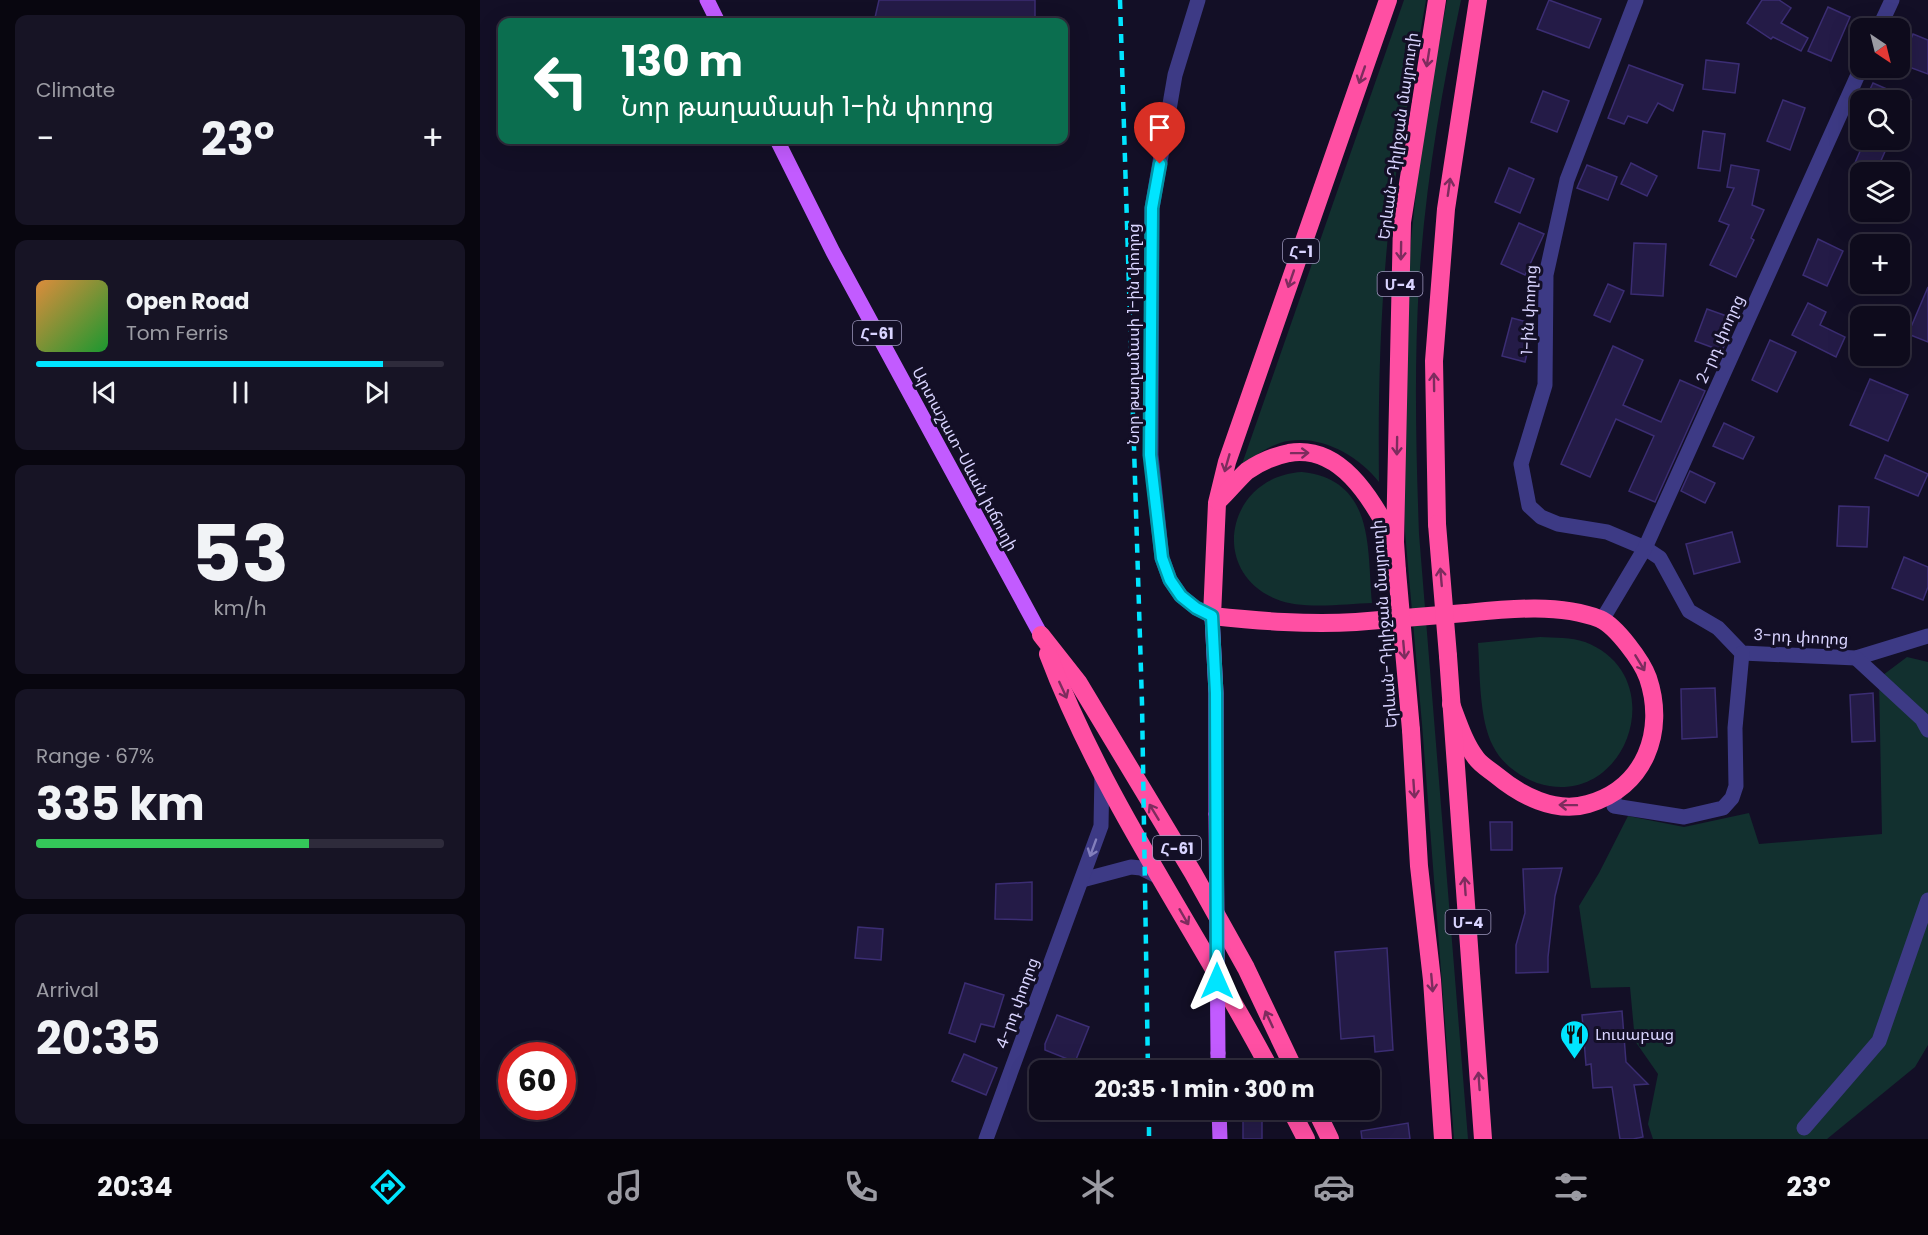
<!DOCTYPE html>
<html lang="en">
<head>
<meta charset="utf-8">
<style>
	:root { --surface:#0e0b1c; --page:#171425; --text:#f1f3f6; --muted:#9b9ba3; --line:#2e2b3b; --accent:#00e5ff }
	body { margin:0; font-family:Poppins,"Noto Sans Armenian",sans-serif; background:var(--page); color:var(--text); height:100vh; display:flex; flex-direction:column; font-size:22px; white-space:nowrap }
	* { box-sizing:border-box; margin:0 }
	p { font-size:20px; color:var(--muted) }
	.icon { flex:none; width:33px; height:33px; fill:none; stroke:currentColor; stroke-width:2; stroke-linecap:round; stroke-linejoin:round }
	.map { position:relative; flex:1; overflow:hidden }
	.details { display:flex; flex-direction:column; gap:15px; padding:15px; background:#08060f; width:480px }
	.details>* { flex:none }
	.top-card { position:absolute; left:18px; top:18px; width:570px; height:126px; border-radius:12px; box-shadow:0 6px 24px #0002,0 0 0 2px var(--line); background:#0b6e4f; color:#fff; overflow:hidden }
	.needle { width:39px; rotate:145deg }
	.buttons { position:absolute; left:1370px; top:18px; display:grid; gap:12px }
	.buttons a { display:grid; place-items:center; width:60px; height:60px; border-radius:12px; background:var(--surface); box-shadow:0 6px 24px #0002,0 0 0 2px var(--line); font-size:30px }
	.speed { position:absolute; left:18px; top:1042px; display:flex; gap:12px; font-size:30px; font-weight:700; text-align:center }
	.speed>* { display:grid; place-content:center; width:78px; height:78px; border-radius:50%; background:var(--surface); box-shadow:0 6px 24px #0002,0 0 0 2px var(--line); line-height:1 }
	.speed .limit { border:9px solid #d22; background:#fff; color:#111 }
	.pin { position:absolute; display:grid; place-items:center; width:51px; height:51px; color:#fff; margin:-62px -26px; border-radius:50% 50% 50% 0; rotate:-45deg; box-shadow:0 0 6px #0007 }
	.pin .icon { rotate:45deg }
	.me { position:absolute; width:66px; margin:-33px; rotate:0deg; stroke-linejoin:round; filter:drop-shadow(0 0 4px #0008) }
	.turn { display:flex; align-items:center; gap:21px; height:126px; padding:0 24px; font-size:27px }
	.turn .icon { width:78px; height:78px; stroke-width:2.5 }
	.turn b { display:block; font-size:42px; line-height:51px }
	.big { font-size:45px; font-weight:700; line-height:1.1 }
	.details .widget { flex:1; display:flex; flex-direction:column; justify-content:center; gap:9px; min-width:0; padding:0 21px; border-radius:12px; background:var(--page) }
	.details .dial { align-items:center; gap:0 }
	.dial b { font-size:78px; line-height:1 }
	.song { display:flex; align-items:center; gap:18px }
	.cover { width:72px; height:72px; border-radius:9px; background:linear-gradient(135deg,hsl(30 70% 55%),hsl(130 70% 35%)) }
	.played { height:6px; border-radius:3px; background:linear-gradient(90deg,var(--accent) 85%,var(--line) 85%) }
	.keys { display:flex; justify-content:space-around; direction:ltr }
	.heat { display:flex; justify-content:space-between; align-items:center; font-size:33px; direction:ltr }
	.charge { height:9px; border-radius:4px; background:linear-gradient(90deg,#34c759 67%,var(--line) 0) }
	.trip { position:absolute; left:549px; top:1060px; width:351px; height:60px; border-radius:12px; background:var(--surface); box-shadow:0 6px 24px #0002,0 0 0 2px var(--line); font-weight:700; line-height:60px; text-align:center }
	.tabs { display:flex; height:96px; justify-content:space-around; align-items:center; background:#06040b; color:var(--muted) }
	.tabs .icon { width:42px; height:42px }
	.tabs .on { color:var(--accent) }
	.tabs b { font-size:27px; color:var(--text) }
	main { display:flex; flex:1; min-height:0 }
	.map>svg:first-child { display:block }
</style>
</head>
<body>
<main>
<section class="details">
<div class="widget"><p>Climate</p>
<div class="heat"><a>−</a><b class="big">23°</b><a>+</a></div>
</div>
<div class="widget">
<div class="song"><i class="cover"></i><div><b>Open Road</b><p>Tom Ferris</p></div></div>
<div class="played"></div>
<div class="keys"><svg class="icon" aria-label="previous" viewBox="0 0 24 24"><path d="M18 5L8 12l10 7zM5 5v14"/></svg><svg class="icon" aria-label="pause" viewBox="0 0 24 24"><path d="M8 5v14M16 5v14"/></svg><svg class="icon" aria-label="next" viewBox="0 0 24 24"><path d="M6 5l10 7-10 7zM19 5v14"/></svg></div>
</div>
<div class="widget dial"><b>53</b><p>km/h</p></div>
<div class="widget"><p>Range · 67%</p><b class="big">335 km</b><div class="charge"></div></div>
<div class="widget"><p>Arrival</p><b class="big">20:35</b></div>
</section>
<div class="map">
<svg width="1448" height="1139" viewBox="0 0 1448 1139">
	<rect width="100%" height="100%" fill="#130f26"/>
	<g fill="#12302f">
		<path d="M924,0H946C933,75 918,150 909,226C900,311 898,396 899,482C877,454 836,432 800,443C785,448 773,457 761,467Z"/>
		<path d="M967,0H981C961,93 945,188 939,283C934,367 936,450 939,534L988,1139H974L942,724L925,532L922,382L927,279L942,134Z"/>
		<path d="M822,472C895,480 887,548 892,603C864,604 821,610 796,599C727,570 748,476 822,472Z"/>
		<path d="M1060,637C1075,638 1091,637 1105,642C1194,676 1146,812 1057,783C1039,776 1022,764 1013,746C999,719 1000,673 998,643Z"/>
		<polygon points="1427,657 1448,662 1448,1045 1435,1067 1347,1139 1173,1139 1168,1124 1178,1074 1155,1041 1150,987 1111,988 1099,906 1119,873 1148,816 1204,827 1269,813 1279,844 1402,834 1399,678"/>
	</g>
	<g fill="#241b47" stroke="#3b2d73" stroke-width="1.5">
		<polygon points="399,0 555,0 555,22 394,22"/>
		<polygon points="1069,0 1121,19 1109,48 1057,29"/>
		<polygon points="1282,0 1299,0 1311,8 1301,23 1328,38 1321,51 1293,37 1291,39 1267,23"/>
		<polygon points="1348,7 1370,17 1351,61 1328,51"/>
		<polygon points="1433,34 1448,40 1448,74 1421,64"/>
		<polygon points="1226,60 1259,64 1255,93 1223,89"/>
		<polygon points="1149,65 1203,85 1193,111 1178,103 1167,123 1148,116 1144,124 1128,118"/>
		<polygon points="1393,83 1432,100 1385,100"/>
		<polygon points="1063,91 1089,101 1077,132 1051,122"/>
		<polygon points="1303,100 1325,108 1310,150 1287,141"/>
		<polygon points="1223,131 1245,134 1240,171 1218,168"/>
		<polygon points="1385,140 1410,140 1396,172 1371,172"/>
		<polygon points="1151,163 1177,176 1167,196 1141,184"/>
		<polygon points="1107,165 1137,177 1128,200 1097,188"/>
		<polygon points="1251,165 1279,170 1272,205 1284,210 1271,238 1274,240 1256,277 1230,265 1249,225 1239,221 1254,188 1247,187"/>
		<polygon points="1029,168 1054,179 1040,213 1015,202"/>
		<polygon points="1039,223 1064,234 1045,275 1021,264"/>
		<polygon points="1338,239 1363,251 1347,286 1323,275"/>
		<polygon points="1154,243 1186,244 1183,296 1151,294"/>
		<polygon points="1128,284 1144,291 1130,322 1114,315"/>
		<polygon points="1448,287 1448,342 1428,334"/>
		<polygon points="1328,303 1346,312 1340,325 1365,337 1356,357 1312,335"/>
		<polygon points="1227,309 1255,319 1242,351 1215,341"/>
		<polygon points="1032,318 1054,324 1045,362 1022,356"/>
		<polygon points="1290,340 1316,352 1297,392 1272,380"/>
		<polygon points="1133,346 1163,360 1143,405 1181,422 1200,380 1225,391 1175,502 1149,491 1174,436 1136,419 1110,477 1081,464"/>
		<polygon points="1390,379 1428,395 1408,441 1370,425"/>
		<polygon points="1244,423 1274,437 1263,459 1233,446"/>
		<polygon points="1405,455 1448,474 1438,496 1395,478"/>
		<polygon points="1210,471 1235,483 1225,503 1201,491"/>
		<polygon points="1359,506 1389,507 1387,547 1357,546"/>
		<polygon points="1252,532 1260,562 1214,574 1206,544"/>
		<polygon points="1424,557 1448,567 1448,587 1443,600 1412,588"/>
		<polygon points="1235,688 1237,737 1202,739 1201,689"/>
		<polygon points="1393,693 1395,741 1372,742 1370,695"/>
		<polygon points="1010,822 1032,822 1032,850 1011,850"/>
		<polygon points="1082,868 1075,896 1068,957 1068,972 1036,973 1036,945 1045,913 1043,869"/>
		<polygon points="552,882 552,920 515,919 516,884"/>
		<polygon points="378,927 403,929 401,960 375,958"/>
		<polygon points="907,948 913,1050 895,1052 894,1036 861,1039 855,952"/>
		<polygon points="485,983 524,995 514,1027 501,1024 495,1042 469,1033"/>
		<polygon points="1142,1011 1146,1062 1168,1084 1154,1085 1163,1137 1153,1139 1140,1139 1132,1087 1113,1088 1111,1064 1106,1065 1102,1015"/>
		<polygon points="577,1015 609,1027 595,1062 565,1050 565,1044"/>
		<polygon points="484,1054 517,1068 506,1095 472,1081"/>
		<rect x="763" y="1116" width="19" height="23"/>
		<polygon points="928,1123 930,1139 882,1139 881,1131"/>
	</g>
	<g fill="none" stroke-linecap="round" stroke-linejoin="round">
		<g stroke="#3d3a85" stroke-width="15">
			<polyline points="718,0 695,75 672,208 671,455 682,558 690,580 701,596 716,608 732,616"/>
			<polyline points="1156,0 1087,180 1066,275 1065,385 1041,464 1049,506 1061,517 1078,524 1127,532 1165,548 1180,558 1209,611 1238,628 1262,653 1376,658 1448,636"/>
			<polyline points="1399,28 1412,0"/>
			<polyline points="1122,620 1165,548 1381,68"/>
			<polyline points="1376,658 1442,719 1448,730"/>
			<polyline points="1134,792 1134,806 1204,817 1243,808 1252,798 1256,786 1255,728 1262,653"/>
			<polyline points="602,880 651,867 661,868 681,878"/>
			<polyline points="1324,1128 1399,1041 1448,900"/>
			<polyline points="506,1139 621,826 622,773"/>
		</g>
		<g stroke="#c25bff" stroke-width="15">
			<polyline points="227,0 238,22"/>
			<polyline points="297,140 353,252 561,635"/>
			<polyline points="732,616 736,693 736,814"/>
			<polyline points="738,1053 738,1071"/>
			<polyline points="739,1110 740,1139"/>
		</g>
		<g stroke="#ff4fa3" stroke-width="18">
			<path d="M908,0L747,462L737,503L732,616C780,621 828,625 876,622C912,619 949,616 985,613C1026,609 1080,603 1120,619C1136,626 1162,661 1168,678C1186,731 1165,788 1108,804C1075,814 1040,795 1016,775C1010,770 1001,765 996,758C984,742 978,722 971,704"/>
			<path d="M738,501C748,492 757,480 767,471C780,462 794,456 809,453C863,444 893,503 915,542"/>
			<polyline points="957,524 954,361 966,209 998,0"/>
			<polyline points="917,571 915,542 922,222 957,0"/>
			<polyline points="561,635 598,682 713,873 766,968 815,1071"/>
			<path d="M568,654C624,802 718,932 791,1071"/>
			<polyline points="968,656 1003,1139"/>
			<polyline points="931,730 939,866 952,980 963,1139"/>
			<polyline points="811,1110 826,1139"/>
			<polyline points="836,1110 850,1139"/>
		</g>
		<g stroke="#00e5ff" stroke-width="4.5" stroke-dasharray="9 8" stroke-linecap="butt">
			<polyline points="640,0 662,703 668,1071"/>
			<polyline points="669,1110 669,1139"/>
		</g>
		<polyline stroke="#c25bff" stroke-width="15" points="736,814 738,1053"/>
		<g stroke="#ff4fa3" stroke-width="18">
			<polyline points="957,524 968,656"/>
			<polyline points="917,571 931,730"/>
		</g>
	</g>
	<defs><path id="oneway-shaft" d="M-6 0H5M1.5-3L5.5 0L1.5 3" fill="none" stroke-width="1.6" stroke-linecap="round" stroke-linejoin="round" transform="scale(1.5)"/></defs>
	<g stroke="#7d2c5e">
		<use href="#oneway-shaft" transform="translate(948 58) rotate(99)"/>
		<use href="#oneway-shaft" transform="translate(882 75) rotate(109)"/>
		<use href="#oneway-shaft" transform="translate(969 187) rotate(-82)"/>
		<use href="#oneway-shaft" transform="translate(921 251) rotate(91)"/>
		<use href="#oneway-shaft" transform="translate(811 279) rotate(109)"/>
		<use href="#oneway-shaft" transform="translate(954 382) rotate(-91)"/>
		<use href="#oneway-shaft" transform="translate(917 446) rotate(91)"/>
		<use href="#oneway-shaft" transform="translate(820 453) rotate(-1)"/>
		<use href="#oneway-shaft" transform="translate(747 463) rotate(106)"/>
		<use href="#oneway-shaft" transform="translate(961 577) rotate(-95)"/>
		<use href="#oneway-shaft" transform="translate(924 650) rotate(85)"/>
		<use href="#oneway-shaft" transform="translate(1160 663) rotate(59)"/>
		<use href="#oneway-shaft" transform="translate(583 690) rotate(65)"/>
		<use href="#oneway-shaft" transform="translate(934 789) rotate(86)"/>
		<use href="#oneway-shaft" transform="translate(1088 805) rotate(-179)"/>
		<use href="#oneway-shaft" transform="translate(674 812) rotate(-121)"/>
		<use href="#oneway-shaft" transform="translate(985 886) rotate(-94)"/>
		<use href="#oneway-shaft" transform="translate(704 917) rotate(60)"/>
		<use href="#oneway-shaft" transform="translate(952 983) rotate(85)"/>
		<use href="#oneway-shaft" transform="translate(789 1019) rotate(-115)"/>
		<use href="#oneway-shaft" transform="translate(999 1081) rotate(-94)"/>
	</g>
	<use stroke="#837fbc" href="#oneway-shaft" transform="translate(613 848) rotate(110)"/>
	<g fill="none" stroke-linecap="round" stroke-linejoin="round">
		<defs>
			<polyline id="route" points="680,164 672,208 670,455 682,558 690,580 701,596 716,608 732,616 736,693 737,981"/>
		</defs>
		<use href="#route" stroke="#0095a6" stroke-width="15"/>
		<use href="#route" stroke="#00e5ff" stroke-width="10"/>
	</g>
	<defs>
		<symbol id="restaurant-pin" viewBox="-11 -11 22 30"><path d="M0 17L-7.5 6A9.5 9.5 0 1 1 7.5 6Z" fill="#00e5ff" stroke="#130f26"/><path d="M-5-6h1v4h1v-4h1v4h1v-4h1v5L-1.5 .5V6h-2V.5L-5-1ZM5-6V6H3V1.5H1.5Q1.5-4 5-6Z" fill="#111"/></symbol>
	</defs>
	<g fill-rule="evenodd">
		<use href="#restaurant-pin" x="1078" y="1018" width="33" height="45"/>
	</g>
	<g text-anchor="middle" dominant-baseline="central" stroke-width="6" stroke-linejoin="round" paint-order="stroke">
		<g fill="#130f26" stroke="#9e99be" stroke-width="1.5">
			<rect x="803" y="239" width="36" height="24" rx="4.5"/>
			<rect x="897.5" y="272" width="45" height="24" rx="4.5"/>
			<rect x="373" y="321" width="48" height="24" rx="4.5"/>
			<rect x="673" y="836" width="48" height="24" rx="4.5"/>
			<rect x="965.5" y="910" width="45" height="24" rx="4.5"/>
		</g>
		<g font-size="15" font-weight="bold" fill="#d9d4ff">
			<text x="821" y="251">Հ-1</text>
			<text x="920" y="284">Մ-4</text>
			<text x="397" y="333">Հ-61</text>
			<text x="697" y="848">Հ-61</text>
			<text x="988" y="922">Մ-4</text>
		</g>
		<g font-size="16" fill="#d9d4ff" stroke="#130f26">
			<text transform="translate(918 136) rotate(-82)">Երևան-Դիլիջան մայրուղի</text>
			<text transform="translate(1049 310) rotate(-87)">1-ին փողոց</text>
			<text transform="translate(653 334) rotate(-90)">Նոր թաղամասի 1-ին փողոց</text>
			<text transform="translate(1240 339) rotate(-66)">2-րդ փողոց</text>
			<text transform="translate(485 459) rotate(62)">Արտաշատ-Սևան խճուղի</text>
			<text transform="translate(904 624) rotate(-94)">Երևան-Դիլիջան մայրուղի</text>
			<text transform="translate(1321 637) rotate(3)">3-րդ փողոց</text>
			<text transform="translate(537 1003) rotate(-70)">4-րդ փողոց</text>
		</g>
		<g font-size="16" fill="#d9d4ff" stroke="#130f26" text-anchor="start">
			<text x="1115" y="1034">Լուսաբաց</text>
		</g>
	</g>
</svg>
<div class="buttons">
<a><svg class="needle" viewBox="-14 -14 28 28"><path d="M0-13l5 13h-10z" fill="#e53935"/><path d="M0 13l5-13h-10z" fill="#9b9ba3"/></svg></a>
<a><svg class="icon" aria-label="search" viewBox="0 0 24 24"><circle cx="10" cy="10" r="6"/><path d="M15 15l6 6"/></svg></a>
<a><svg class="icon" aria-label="layers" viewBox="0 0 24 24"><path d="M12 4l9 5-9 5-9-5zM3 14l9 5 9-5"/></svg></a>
<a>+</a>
<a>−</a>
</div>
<div class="speed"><div class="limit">60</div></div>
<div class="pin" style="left:680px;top:164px;background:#d93025"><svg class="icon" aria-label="arrive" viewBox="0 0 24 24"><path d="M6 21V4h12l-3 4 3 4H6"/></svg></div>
<svg class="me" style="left:737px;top:981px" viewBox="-20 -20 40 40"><path d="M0-17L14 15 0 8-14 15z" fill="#00e5ff" stroke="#fff" stroke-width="4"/></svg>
<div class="trip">20:35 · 1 min · 300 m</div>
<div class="top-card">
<div class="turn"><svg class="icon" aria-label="left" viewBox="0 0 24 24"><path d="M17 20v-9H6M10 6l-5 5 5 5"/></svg><div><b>130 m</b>Նոր թաղամասի 1-ին փողոց</div></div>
</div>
</div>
</main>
<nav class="tabs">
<b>20:34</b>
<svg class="icon on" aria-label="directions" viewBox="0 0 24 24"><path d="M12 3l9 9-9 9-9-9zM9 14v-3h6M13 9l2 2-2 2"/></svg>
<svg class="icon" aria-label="music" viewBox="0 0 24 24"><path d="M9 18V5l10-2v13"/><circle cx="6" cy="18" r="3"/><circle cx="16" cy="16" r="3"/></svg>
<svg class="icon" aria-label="phone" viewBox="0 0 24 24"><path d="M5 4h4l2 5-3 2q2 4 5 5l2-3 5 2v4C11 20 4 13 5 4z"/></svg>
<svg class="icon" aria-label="climate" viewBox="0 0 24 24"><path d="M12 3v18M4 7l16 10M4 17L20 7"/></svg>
<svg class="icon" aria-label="car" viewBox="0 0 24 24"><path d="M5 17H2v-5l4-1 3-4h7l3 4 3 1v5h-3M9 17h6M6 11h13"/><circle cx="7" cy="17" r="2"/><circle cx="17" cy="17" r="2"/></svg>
<svg class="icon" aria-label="filters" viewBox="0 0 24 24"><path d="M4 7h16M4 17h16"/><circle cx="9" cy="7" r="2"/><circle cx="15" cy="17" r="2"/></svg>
<b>23°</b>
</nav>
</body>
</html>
